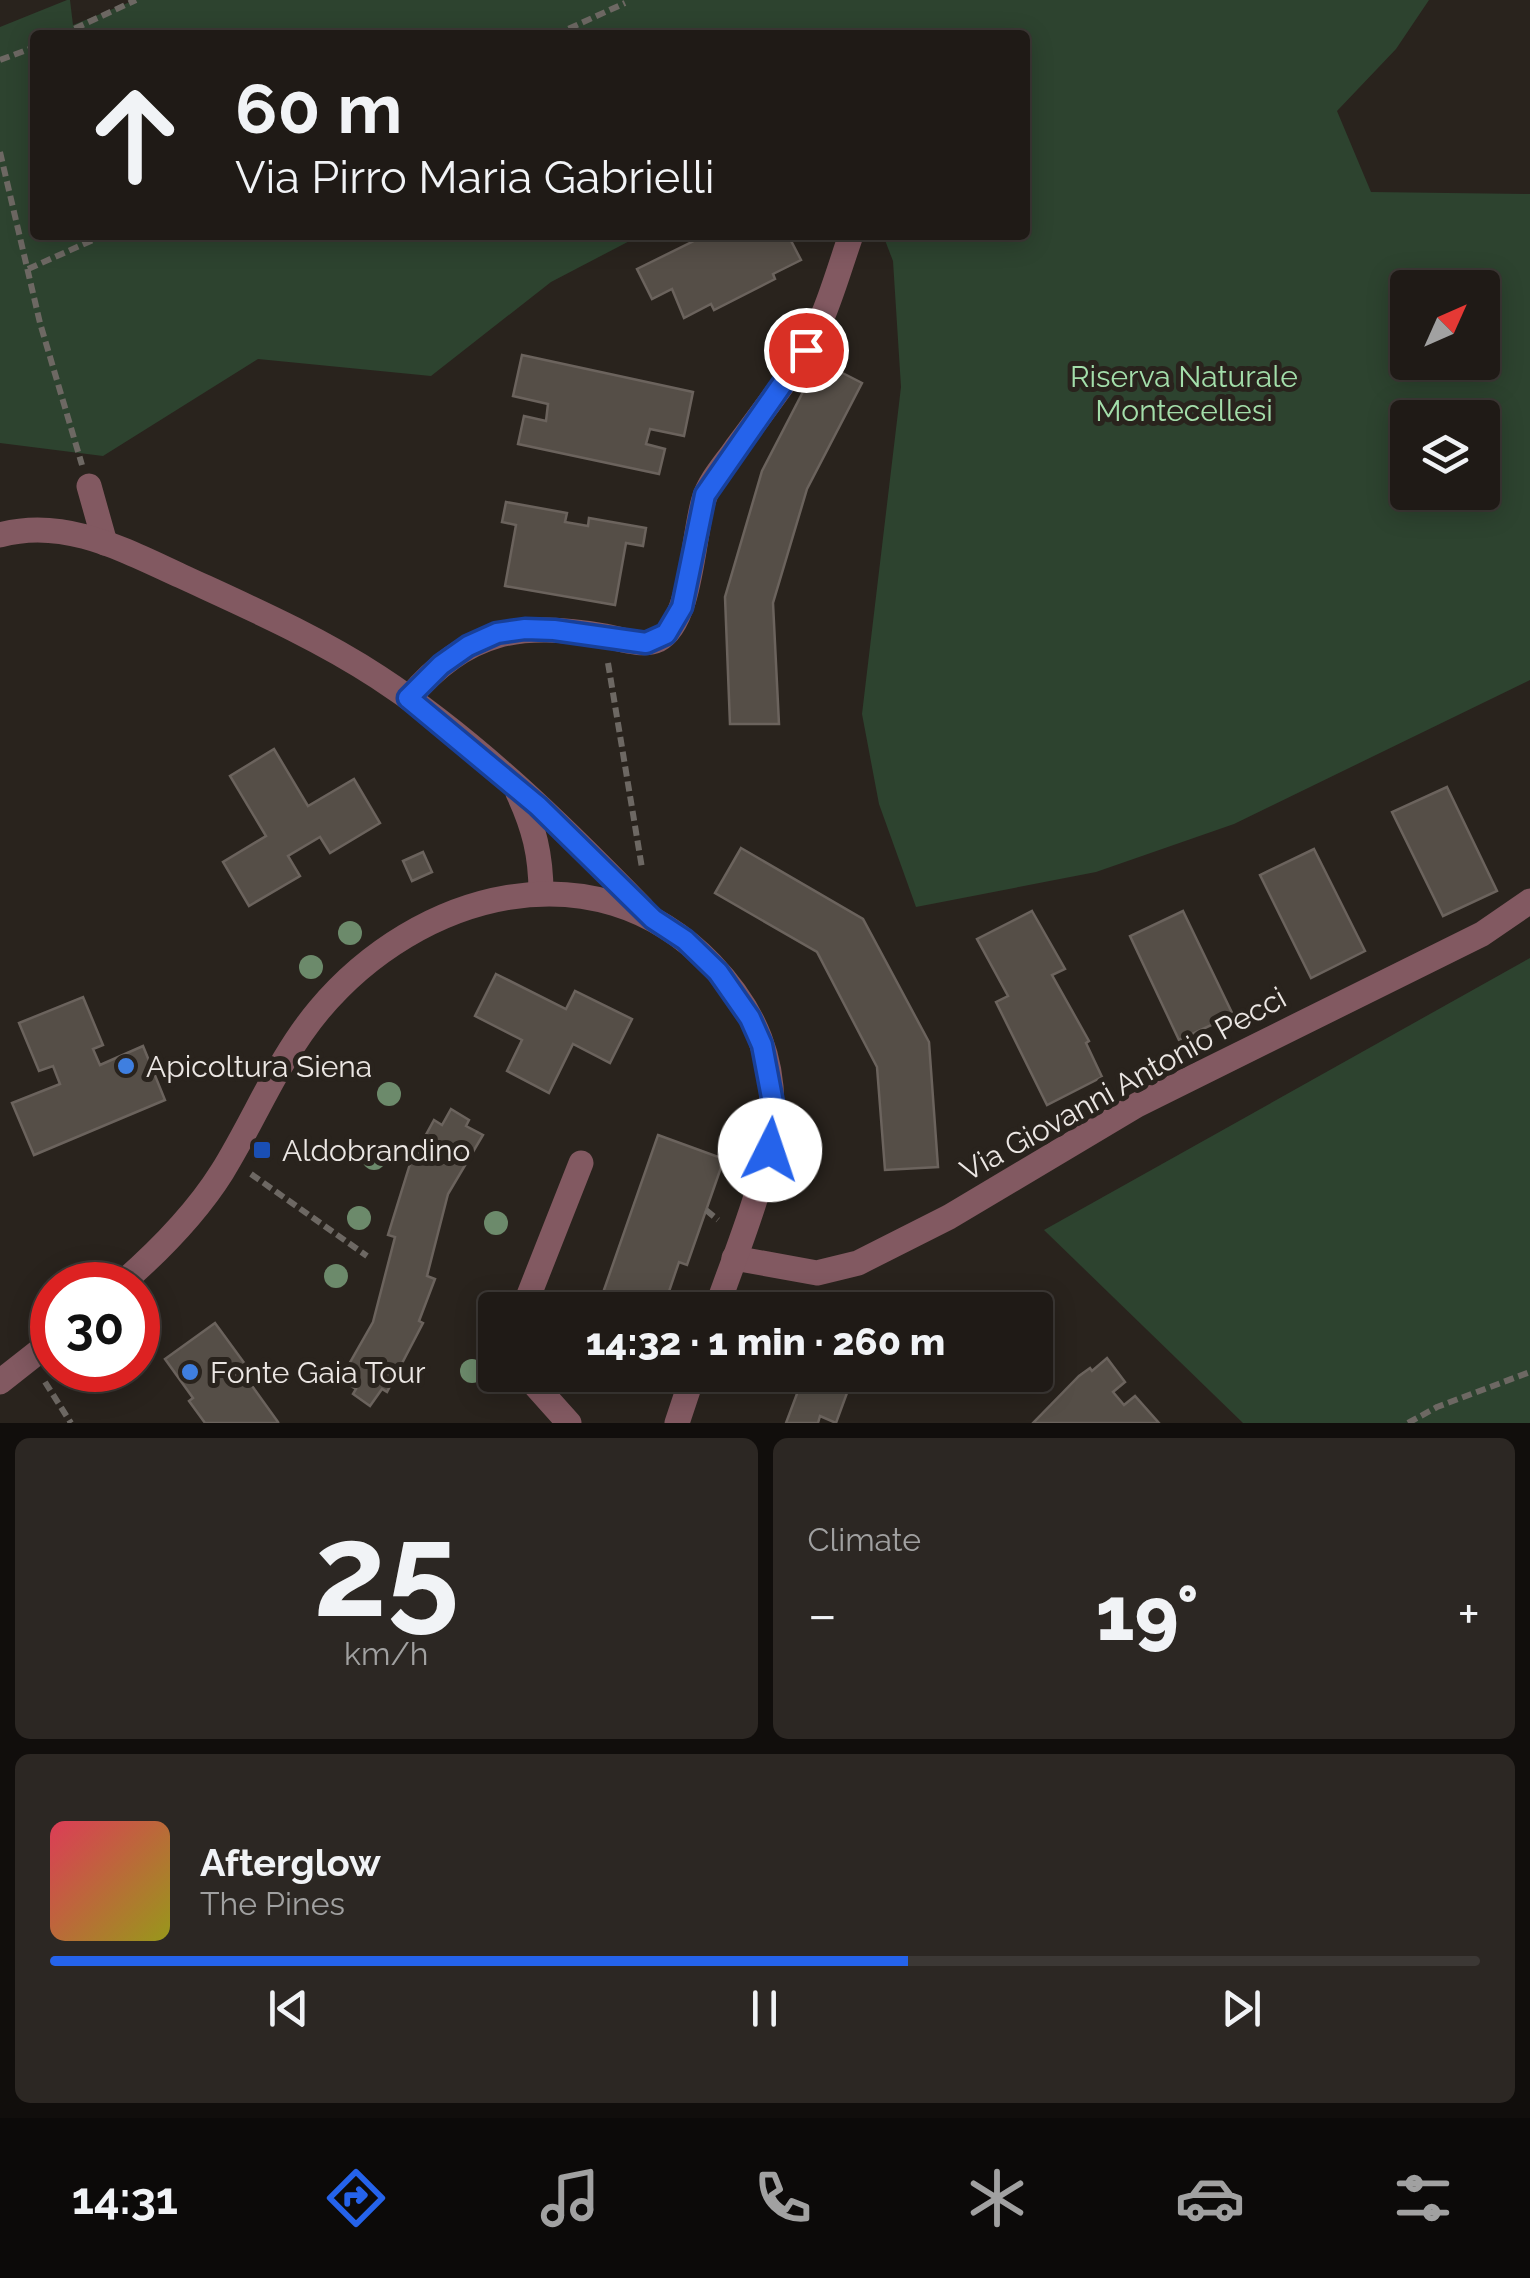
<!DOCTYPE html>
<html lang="en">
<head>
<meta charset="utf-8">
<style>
	:root { --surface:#1f1a16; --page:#2c2723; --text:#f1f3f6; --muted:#a1a1a1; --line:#3c3835; --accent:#2563eb }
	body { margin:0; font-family:Raleway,sans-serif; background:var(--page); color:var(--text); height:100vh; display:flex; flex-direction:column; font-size:38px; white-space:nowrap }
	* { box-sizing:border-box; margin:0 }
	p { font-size:32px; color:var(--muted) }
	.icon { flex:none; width:55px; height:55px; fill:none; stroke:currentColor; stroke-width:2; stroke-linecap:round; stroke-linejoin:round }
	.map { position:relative; height:1423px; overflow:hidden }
	.details { display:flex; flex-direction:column; gap:15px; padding:15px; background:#110e0c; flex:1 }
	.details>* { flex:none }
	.guide { position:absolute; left:30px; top:30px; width:1000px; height:210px; border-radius:10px; box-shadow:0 5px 25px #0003,0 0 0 2px var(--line); background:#1f1a16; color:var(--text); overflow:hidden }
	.needle { width:65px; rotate:45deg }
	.fabs { position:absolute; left:1390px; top:270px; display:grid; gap:20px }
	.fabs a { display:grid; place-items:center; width:110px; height:110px; border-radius:10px; background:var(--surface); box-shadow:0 5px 25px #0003,0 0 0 2px var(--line); font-size:50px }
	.speed { position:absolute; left:30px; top:1262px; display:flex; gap:20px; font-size:50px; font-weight:700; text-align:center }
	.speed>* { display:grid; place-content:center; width:130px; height:130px; border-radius:50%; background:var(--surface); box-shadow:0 5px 25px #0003,0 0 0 2px var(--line); line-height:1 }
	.speed .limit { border:15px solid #d22; background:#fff; color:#111 }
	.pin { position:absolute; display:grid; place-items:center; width:85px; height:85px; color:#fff; margin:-42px; border:5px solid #fff; border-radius:50%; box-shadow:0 2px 10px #0007 }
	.me { position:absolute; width:110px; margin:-55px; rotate:4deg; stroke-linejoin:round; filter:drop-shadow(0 0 8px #0008) }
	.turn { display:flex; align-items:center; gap:35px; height:210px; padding:0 40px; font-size:45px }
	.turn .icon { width:130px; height:130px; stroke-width:2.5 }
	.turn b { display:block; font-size:70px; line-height:85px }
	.big { font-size:75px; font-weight:800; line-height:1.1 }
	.details .widget { flex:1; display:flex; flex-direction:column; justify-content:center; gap:15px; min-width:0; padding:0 35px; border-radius:15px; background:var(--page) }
	.details .dial { align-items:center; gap:0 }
	.dial b { font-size:130px; line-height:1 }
	.song { display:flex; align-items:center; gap:30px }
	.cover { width:120px; height:120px; border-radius:15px; background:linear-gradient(135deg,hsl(350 70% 55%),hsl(60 70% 35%)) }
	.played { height:10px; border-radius:5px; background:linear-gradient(90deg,var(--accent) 60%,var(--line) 60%) }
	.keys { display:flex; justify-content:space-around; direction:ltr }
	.heat { display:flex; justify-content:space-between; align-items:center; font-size:55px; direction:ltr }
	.details .tiles { flex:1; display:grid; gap:15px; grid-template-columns:1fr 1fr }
	.widget:last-child { grid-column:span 2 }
	.trip { position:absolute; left:478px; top:1292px; width:575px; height:100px; border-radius:10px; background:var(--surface); box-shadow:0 5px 25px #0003,0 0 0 2px var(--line); font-weight:800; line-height:100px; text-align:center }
	.dock { display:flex; height:160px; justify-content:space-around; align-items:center; background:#0c0a09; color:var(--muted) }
	.dock .icon { width:70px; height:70px }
	.dock .on { color:var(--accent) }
	.dock b { font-size:45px; color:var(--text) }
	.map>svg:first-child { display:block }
</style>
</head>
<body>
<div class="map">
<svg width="1530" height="1423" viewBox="0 0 1530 1423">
	<rect width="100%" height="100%" fill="#29231d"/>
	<g fill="#2d432f" fill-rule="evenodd">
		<path d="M67,0H70L73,25L135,0H1429L1396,49L1337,111L1371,192L1530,194V680L1234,824L1096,872L916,907L879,804L862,714L901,387L893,261L883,235H1025V35H35V235H641L551,282L431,376L258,359L103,456L0,443V27ZM1408,288H1482V362H1408ZM1408,418H1482V492H1408Z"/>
		<polygon points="1530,958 1530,1423 1243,1423 1044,1230"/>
	</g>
	<g fill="#554e47" stroke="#6b635d" stroke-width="2.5">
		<polygon points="706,235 788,235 801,260 773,274 775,279 714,310 711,304 684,318 672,289 652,299 637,269"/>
		<polygon points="522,355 693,392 684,436 650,429 646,444 665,449 659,474 518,444 524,416 546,421 548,404 513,396"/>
		<polygon points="819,361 862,383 807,489 773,603 779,724 730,724 725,597 762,471"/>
		<polygon points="506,502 567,513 565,522 588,526 589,518 646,528 643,546 626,543 615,605 505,586 516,525 502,522"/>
		<polygon points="274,749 308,806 354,779 380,823 330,853 320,837 288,856 300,876 249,906 223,862 266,836 230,776"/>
		<polygon points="1447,787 1497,891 1443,916 1392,812"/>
		<polygon points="741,848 863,919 929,1042 938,1167 885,1170 877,1067 817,952 715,893"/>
		<polygon points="1314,849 1365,951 1311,978 1260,875"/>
		<polygon points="423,852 432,872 412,881 403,861"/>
		<polygon points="1032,911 1065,969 1052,975 1089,1041 1086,1043 1102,1077 1047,1105 996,1002 1008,996 977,939"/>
		<polygon points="1183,911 1233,1015 1179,1040 1130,936"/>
		<polygon points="496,974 566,1009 575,991 632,1019 610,1063 573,1044 549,1093 507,1071 522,1040 475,1016"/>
		<polygon points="83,997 103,1045 93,1049 100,1065 143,1046 165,1100 34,1155 12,1103 60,1084 53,1066 39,1071 19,1023"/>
		<polygon points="451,1109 469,1120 466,1126 483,1135 448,1194 427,1276 435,1279 419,1321 423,1323 387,1392 382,1389 370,1406 353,1394 356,1389 340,1380 373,1322 395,1237 388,1235 410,1164 434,1120 442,1125"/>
		<polygon points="658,1135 724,1159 687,1265 679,1262 663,1309 666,1310 597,1310"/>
		<polygon points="215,1323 256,1379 250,1383 278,1422 276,1423 205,1423 189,1401 193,1398 165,1359"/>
		<polygon points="1107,1358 1125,1382 1113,1392 1124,1405 1135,1396 1159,1423 1033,1423 1079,1376 1090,1368 1092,1371"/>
		<polygon points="603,1375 648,1375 643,1389"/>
		<polygon points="804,1375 834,1375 830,1386 847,1393 836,1423 820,1416 818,1423 786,1423"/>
	</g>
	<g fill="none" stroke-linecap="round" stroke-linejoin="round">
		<g stroke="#6d6863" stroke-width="6" stroke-dasharray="10 5" stroke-linecap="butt">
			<polyline points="61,35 136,0"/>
			<polyline points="555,35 625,3"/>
			<polyline points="0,60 35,47"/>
			<polyline points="0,152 40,323 82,465"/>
			<polyline points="28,269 104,235"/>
			<polyline points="608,663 642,868"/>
			<polyline points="251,1174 367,1256"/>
			<polyline points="706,1210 718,1220"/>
			<polyline points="45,1382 71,1423"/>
			<polyline points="1408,1423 1437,1407 1530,1372"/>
		</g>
		<g stroke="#825961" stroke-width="25">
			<polyline points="89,486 105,543"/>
			<path d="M0,535C64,517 124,550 181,576C248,607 317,637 378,677C476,741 561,825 642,908"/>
			<path d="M409,698C467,629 520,622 605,636C621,639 643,647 658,640C692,623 693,533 704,499C710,480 725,464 736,448C759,417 782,387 803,355C826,318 837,275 851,235"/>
			<path d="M518,793C534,827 541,855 541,893"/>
			<polyline points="734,1258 817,1273 858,1263 949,1217 1137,1105 1482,934 1530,901"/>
			<path d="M120,1285C158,1252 195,1215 222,1172C255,1119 278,1059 319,1010C418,892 594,843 711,964C819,1077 759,1186 716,1310"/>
			<polyline points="523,1310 581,1163"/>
			<polyline points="526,1375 569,1423"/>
			<polyline points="0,1382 52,1341"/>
			<polyline points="677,1423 693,1375"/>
		</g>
	</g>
	<g fill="#6c8a6b">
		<circle cx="350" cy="933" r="12"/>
		<circle cx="311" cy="967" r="12"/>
		<circle cx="389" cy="1094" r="12"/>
		<circle cx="374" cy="1158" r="12"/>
		<circle cx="359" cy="1218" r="12"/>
		<circle cx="496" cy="1223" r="12"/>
		<circle cx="336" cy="1276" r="12"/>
		<circle cx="472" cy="1371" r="12"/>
	</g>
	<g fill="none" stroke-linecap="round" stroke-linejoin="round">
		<defs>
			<polyline id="route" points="770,1150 773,1103 762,1045 750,1018 718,972 685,940 653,919 538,806 408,698 441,665 468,646 497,633 525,629 554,630 646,643 666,634 682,607 705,495 806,350"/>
		</defs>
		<use href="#route" stroke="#184099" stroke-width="25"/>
		<use href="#route" stroke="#2563eb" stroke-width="18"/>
	</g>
	<g fill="#3f7fe0" stroke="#29231d" stroke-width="4">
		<circle cx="126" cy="1066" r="10"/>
		<circle cx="190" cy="1372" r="10"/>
	</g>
	<rect fill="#1a4fb4" stroke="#29231d" stroke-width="4" x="252" y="1140" width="20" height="20" rx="5"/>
	<g text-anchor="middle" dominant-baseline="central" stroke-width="10" stroke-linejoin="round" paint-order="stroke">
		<g font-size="30" fill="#a3deaa" stroke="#29231d">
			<text x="1184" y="376">Riserva Naturale<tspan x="1184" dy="34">Montecellesi</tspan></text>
		</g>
		<g font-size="30" fill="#ebe6e3" stroke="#29231d" text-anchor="start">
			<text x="146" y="1066">Apicoltura Siena</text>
			<text x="282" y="1150">Aldobrandino</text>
			<text x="210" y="1372">Fonte Gaia Tour</text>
		</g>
		<g font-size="30" fill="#ebe6e3" stroke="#29231d">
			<text transform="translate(1123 1084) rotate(-29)">Via Giovanni Antonio Pecci</text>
		</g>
	</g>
</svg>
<div class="fabs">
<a><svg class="needle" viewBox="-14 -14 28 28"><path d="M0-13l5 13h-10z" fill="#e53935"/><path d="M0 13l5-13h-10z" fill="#a1a1a1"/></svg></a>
<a><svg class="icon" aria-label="layers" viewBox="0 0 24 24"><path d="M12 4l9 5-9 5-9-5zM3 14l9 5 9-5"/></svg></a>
</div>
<div class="speed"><div class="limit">30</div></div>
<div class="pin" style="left:806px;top:350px;background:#d93025"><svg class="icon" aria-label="arrive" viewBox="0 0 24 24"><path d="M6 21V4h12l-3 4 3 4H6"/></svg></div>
<svg class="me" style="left:770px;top:1150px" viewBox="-20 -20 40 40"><circle r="19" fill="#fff"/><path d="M0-13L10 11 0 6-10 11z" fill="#2563eb"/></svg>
<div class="trip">14:32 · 1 min · 260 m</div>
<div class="guide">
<div class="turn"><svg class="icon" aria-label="ahead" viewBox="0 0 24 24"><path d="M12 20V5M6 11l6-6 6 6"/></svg><div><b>60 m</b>Via Pirro Maria Gabrielli</div></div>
</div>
</div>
<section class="details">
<div class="tiles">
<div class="widget dial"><b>25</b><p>km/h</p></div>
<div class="widget"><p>Climate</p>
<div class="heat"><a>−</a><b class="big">19°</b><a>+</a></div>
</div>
<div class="widget">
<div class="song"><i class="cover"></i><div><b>Afterglow</b><p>The Pines</p></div></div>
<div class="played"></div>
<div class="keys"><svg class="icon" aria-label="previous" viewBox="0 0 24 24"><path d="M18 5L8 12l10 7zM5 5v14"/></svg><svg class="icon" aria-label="pause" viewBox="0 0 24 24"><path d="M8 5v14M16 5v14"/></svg><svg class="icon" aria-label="next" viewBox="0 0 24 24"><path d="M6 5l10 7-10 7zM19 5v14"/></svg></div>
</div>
</div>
</section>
<nav class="dock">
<b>14:31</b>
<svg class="icon on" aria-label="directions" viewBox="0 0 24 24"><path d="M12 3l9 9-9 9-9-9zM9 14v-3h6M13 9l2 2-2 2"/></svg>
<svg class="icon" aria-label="music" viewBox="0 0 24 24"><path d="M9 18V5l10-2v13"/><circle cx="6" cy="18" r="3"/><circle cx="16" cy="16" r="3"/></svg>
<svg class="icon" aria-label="phone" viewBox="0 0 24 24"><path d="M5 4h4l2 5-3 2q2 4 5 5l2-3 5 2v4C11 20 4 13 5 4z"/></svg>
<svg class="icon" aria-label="climate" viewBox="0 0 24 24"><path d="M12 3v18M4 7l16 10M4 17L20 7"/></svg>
<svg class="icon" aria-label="car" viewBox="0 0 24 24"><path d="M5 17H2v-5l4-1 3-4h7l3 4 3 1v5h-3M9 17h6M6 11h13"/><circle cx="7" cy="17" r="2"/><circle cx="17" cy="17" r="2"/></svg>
<svg class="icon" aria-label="filters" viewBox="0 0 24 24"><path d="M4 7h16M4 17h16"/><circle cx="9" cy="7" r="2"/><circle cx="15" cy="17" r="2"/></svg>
</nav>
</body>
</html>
